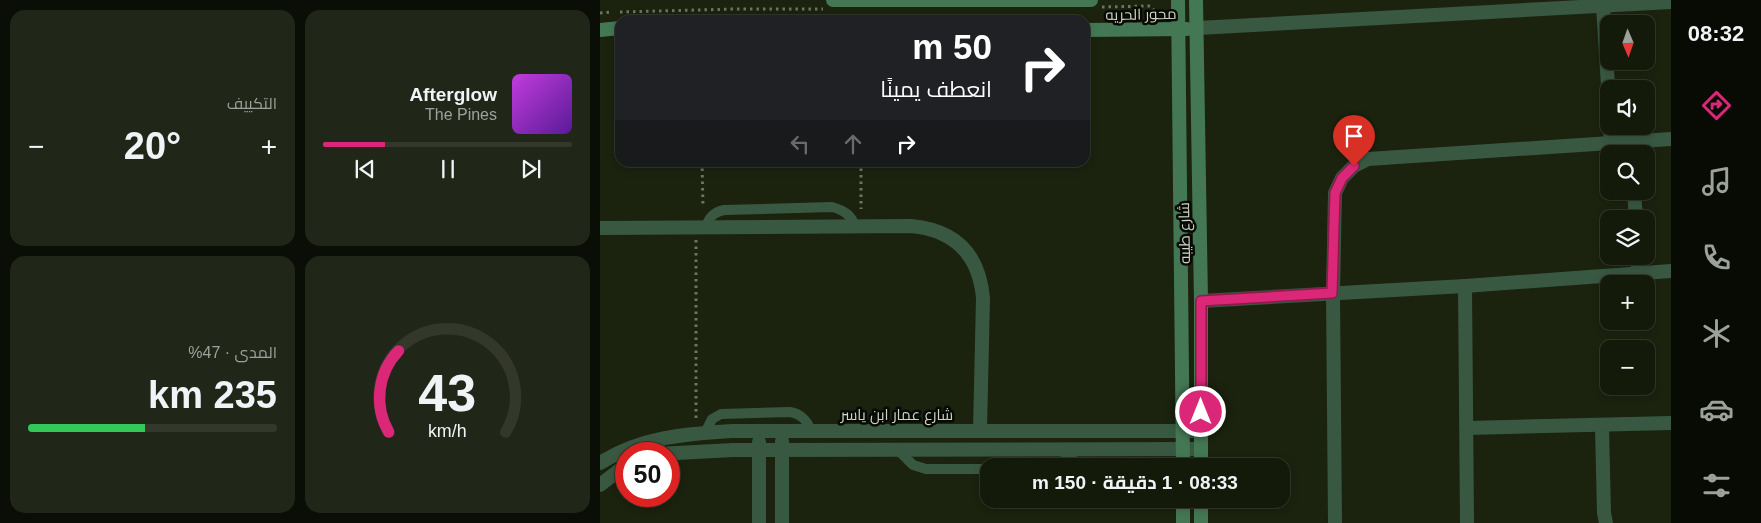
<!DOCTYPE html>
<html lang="ar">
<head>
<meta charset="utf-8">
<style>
	:root { --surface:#141a0a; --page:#212718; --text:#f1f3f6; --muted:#9da19c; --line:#33382b; --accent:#db2777 }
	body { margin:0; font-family:Arial,Cairo,sans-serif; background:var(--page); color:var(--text); direction:rtl; height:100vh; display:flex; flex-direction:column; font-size:19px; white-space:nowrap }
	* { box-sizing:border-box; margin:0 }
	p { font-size:16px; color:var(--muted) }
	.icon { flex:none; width:28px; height:28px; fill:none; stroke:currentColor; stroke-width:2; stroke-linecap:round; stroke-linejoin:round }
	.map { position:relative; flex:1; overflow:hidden; direction:ltr }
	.details { display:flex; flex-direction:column; gap:10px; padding:10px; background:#0b0e06; width:600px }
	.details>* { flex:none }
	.hud { position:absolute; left:15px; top:15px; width:475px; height:152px; border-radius:15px; box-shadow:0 2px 8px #0003,0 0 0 1px var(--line); direction:rtl; background:#202124; color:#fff; overflow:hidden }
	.needle { width:32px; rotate:178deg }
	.controls { position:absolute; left:1000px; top:15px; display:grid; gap:10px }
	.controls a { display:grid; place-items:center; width:55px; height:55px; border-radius:10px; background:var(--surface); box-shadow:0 2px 8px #0003,0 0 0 1px var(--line); font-size:25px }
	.speed { position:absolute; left:15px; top:442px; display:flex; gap:10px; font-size:25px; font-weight:700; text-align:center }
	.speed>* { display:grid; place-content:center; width:65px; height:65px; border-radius:50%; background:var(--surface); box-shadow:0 2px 8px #0003,0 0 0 1px var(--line); line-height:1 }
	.speed .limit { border:8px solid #d22; background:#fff; color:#111 }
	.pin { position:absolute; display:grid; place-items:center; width:42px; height:42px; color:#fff; margin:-51px -21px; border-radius:50% 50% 50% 0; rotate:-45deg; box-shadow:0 0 5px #0007 }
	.pin .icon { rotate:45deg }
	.me { position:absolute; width:55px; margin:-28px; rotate:0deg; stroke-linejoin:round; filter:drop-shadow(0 0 4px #0008) }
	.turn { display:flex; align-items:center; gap:18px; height:105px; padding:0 15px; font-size:22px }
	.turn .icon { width:65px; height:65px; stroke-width:2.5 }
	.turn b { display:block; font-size:35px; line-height:42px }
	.lanes { display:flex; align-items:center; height:48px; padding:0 15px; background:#0003; justify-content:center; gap:25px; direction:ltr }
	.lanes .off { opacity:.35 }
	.big { font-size:38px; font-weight:700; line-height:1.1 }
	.details .tile { flex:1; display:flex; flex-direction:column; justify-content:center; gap:8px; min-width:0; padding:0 18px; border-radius:15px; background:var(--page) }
	.details .dial { align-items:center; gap:0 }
	.dial svg { height:130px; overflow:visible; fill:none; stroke:var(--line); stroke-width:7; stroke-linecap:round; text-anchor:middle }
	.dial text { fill:var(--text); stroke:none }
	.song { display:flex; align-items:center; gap:15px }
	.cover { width:60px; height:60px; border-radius:8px; background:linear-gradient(135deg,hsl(290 70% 55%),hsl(270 70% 35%)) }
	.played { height:5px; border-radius:2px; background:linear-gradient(90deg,var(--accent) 25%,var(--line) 25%) }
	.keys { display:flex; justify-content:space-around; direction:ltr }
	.heat { display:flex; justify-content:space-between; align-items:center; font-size:28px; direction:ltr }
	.charge { height:8px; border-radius:4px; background:linear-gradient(90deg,#34c759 47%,var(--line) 0) }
	.details .tiles { flex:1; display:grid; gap:10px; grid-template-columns:repeat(2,1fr) }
	.trip { position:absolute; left:380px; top:458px; width:310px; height:50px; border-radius:15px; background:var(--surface); box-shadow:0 2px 8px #0003,0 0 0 1px var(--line); font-weight:700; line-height:50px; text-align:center; direction:rtl }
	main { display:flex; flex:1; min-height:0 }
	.tabs { display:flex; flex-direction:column; width:90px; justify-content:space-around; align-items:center; background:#080a04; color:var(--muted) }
	.tabs .icon { width:35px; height:35px }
	.tabs .active { color:var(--accent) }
	.tabs b { font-size:22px; color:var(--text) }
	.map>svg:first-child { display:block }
</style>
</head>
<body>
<main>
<nav class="tabs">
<b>08:32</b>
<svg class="icon active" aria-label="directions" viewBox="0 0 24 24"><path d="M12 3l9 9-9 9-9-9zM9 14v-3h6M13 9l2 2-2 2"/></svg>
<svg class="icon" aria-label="music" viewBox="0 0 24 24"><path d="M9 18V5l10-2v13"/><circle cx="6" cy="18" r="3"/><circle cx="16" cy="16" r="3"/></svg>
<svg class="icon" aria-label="phone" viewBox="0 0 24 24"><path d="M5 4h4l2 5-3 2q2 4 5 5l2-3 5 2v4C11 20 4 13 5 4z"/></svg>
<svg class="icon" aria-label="climate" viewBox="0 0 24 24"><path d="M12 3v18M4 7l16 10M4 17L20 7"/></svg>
<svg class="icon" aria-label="car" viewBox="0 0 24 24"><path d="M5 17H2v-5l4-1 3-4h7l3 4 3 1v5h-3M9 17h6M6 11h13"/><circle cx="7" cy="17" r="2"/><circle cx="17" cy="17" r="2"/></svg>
<svg class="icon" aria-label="filters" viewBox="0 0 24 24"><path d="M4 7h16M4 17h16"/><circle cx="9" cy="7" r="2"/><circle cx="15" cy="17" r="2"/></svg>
</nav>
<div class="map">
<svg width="1071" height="523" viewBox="0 0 1071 523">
	<rect width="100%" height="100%" fill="#1b220e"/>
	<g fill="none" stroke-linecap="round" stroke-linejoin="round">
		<g stroke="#6e7464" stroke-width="3" stroke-dasharray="2.5 4" stroke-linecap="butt">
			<polyline points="502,7 549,6 552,7 554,11 551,16"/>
			<polyline points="20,12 135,9 223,9"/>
			<polyline points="0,13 13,12"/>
			<polyline points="31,19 135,17 477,17"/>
			<polyline points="102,162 103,207"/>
			<polyline points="261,162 261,209"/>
			<polyline points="96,240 96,421"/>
		</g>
		<g stroke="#395842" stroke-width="10">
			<path d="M106,227C109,217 114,212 124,210L232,207C244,210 251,215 255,226"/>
			<path d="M105,433L112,419L121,414L190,412C201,414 207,420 211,431"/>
			<polyline points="299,451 313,465 326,469 389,469"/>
			<polyline points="454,466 465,460 477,450"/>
		</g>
		<g stroke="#395842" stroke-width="14">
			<polyline points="1003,6 1009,102"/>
			<polyline points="598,28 1071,2"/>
			<polyline points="1010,126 1011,143"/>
			<polyline points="1034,191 1036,219"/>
			<path d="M0,228L311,226C355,230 379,254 383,298L380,430"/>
			<polyline points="1038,256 1038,273"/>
			<polyline points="865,286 867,523"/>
			<polyline points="601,301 865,286 1071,271"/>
			<polyline points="1002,426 1004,513 1006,523"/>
			<polyline points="867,428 1071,423"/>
			<polyline points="182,441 182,523"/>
			<polyline points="159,442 159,523"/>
			<polyline points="58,454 133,450 601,449"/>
			<path d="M0,463C41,437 84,434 132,431H601"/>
			<polyline points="0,485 26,465"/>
			<polyline points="735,523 733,293 735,193 742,178 754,166 768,159 1071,139"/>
		</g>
		<g stroke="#447855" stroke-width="14">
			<polyline points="233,0 491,0"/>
			<polyline points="578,0 583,466"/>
			<polyline points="596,0 601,301 601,466"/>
			<polyline points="0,30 20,28"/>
			<polyline points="485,30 587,29"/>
			<polyline points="601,499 601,523"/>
			<polyline points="583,523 583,499"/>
		</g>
	</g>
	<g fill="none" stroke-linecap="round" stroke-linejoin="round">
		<defs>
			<polyline id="route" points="601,412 601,301 732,293 735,193 742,178 754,166"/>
		</defs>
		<use href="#route" stroke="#8e194d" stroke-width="12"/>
		<use href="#route" stroke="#db2777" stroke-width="9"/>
	</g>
	<g text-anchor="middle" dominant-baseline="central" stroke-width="5" stroke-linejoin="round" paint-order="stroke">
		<g font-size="15" fill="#d0d5c9" stroke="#070a03">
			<text transform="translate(541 14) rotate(-1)">محور الحريه</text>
			<text transform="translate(584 233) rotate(-91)">شارع طيبه</text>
			<text x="297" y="414">شارع عمار ابن ياسر</text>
		</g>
	</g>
</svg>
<div class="controls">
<a><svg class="needle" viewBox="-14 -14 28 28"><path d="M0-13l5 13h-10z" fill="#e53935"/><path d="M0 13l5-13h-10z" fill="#9da19c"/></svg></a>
<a><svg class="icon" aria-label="sound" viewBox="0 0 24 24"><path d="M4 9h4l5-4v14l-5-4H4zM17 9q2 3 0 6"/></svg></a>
<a><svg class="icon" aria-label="search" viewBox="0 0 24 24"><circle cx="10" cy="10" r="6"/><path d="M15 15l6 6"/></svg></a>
<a><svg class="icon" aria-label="layers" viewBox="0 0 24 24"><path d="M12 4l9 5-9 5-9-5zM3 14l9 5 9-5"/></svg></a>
<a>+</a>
<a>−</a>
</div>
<div class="speed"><div class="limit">50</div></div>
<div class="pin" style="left:754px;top:166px;background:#d93025"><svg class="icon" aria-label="arrive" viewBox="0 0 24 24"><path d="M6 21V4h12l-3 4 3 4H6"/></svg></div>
<svg class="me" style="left:601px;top:412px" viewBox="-20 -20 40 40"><circle r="17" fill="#db2777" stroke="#fff" stroke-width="3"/><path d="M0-11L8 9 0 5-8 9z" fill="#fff"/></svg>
<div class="trip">08:33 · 1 دقيقة · 150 m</div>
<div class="hud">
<div class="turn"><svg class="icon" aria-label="right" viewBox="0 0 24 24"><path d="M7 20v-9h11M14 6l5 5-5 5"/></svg><div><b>50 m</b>انعطف يمينًا</div></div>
<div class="lanes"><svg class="icon off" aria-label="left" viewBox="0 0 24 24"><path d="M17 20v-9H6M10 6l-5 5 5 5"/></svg><svg class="icon off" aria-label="ahead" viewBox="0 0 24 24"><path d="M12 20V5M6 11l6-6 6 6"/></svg><svg class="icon" aria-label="right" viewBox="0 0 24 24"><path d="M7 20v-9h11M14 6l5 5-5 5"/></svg></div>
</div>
</div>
<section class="details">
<div class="tiles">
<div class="tile">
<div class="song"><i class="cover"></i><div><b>Afterglow</b><p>The Pines</p></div></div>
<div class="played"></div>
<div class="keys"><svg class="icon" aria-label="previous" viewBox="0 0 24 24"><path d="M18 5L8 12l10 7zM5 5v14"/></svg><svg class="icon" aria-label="pause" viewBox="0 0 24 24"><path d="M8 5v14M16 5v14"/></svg><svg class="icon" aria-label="next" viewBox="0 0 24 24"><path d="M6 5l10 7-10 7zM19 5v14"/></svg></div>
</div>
<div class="tile"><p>التكييف</p>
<div class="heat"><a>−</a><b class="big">20°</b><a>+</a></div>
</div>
<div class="tile dial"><svg viewBox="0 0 100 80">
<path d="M14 69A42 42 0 1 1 86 69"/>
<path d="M14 69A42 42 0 0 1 20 19" stroke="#db2777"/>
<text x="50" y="56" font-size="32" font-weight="700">43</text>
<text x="50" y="72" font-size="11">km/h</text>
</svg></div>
<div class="tile"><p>المدى · 47%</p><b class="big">235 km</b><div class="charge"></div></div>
</div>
</section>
</main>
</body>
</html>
